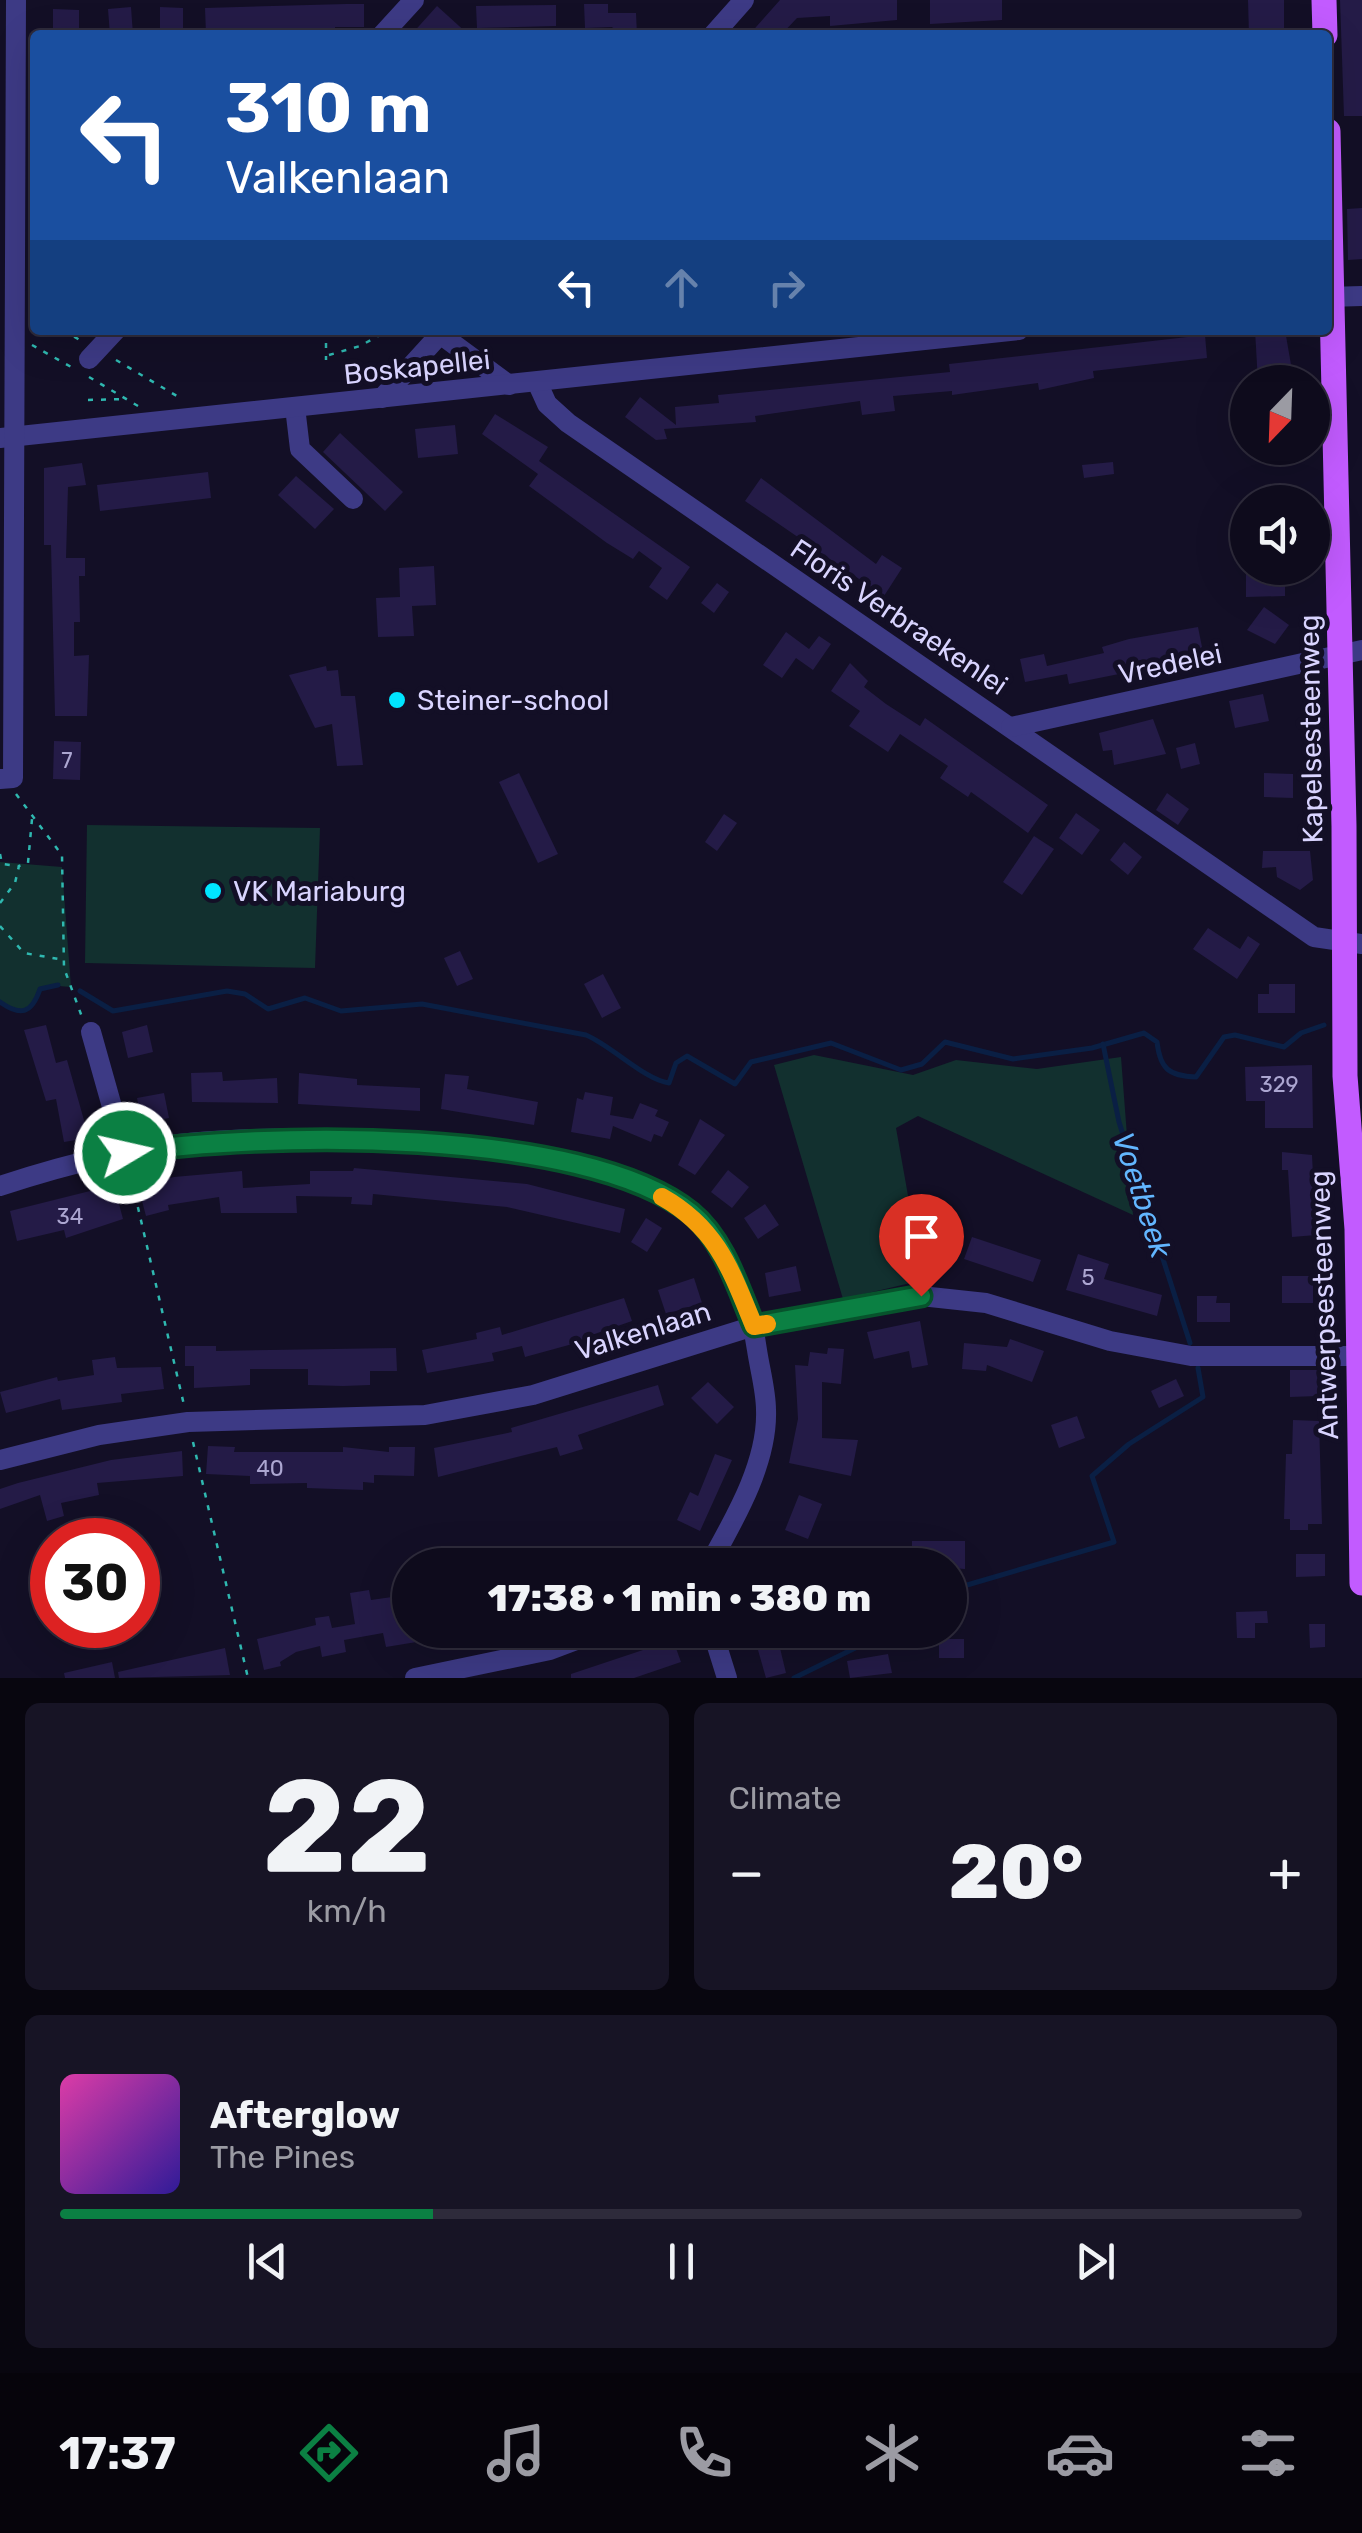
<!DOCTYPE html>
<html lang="en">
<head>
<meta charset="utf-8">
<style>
	:root { --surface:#0e0b1c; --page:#171425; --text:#f1f3f6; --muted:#9b9ba3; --line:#2e2b3b; --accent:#0b8043 }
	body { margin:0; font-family:Rubik,sans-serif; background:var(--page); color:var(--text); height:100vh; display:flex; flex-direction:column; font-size:38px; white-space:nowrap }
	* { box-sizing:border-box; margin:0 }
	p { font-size:32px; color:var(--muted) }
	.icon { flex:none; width:55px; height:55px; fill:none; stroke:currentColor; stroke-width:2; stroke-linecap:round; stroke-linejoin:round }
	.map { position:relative; height:1678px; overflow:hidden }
	.side { display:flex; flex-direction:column; gap:25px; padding:25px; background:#08060f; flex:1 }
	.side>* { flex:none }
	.hud { position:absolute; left:30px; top:30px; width:1302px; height:305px; border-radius:10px; box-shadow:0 10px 40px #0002,0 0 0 2px var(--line); background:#1a4fa0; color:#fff; overflow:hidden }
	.needle { width:65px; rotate:203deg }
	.fabs { position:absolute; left:1230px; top:365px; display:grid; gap:20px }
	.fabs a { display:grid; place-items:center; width:100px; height:100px; border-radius:50%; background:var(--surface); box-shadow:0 10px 40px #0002,0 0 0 2px var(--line); font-size:50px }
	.speed { position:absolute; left:30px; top:1518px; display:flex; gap:20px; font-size:50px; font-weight:700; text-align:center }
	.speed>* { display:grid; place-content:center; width:130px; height:130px; border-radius:50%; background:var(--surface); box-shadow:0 10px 40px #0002,0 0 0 2px var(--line); line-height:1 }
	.speed .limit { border:15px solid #d22; background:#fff; color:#111 }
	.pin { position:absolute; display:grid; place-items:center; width:85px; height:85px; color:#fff; margin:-102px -42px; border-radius:50% 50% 50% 0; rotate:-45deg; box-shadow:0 0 10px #0007 }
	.pin .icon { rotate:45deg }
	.me { position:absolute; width:110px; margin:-55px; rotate:81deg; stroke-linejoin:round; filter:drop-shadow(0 0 8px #0008) }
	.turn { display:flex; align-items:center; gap:35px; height:210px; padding:0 30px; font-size:45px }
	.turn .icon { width:130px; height:130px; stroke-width:2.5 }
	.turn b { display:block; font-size:70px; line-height:85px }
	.lanes { display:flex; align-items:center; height:95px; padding:0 30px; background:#0003; justify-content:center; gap:50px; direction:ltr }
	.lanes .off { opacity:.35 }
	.big { font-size:75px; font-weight:800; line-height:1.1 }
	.side .tile { flex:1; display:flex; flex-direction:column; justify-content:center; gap:15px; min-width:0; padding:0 35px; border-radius:15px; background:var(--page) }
	.side .dial { align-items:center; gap:0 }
	.dial b { font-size:130px; line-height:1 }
	.song { display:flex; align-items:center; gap:30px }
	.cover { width:120px; height:120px; border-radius:15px; background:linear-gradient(135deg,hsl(320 70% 55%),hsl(250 70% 35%)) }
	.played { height:10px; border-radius:5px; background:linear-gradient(90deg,var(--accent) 30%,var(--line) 30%) }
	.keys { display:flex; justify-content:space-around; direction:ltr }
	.heat { display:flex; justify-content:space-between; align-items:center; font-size:55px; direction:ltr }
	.side .tiles { flex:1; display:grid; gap:25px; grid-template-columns:1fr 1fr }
	.tile:last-child { grid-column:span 2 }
	.trip { position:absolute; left:392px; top:1548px; width:575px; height:100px; border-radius:50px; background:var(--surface); box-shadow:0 10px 40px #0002,0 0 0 2px var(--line); font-weight:800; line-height:100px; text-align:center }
	.dock { display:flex; height:160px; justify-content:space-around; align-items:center; background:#06040b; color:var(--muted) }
	.dock .icon { width:70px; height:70px }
	.dock .selected { color:var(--accent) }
	.dock b { font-size:45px; color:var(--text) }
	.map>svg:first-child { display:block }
</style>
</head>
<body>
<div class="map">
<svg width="1362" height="1678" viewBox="0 0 1362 1678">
	<rect width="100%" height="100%" fill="#130f26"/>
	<g fill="#12302f">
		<polygon points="87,825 320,828 315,968 85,963"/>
		<polygon points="0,862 62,867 71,987 46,985 26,1012 18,1013 0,1002"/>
		<polygon points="814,1055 913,1075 956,1060 1037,1069 1121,1057 1133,1215 918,1116 896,1128 923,1280 843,1299 774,1065"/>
	</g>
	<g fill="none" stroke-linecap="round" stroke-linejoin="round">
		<g stroke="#0a1f44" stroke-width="5">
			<path d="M80,991L113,1011L227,991L245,994L268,1009L305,998L341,1011L422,1004L586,1035C612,1046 645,1080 669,1083L676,1063L687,1056L735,1084L751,1062L831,1043L901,1070L922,1064L945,1042L1013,1059L1092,1048L1144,1033L1157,1042C1160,1069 1169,1076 1196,1077L1224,1037L1235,1035L1284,1047L1301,1033L1324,1025"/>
			<path d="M0,1002C21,1017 32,1013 40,989L58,985"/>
			<polyline points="1103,1044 1119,1122 1190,1343"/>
			<polyline points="950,1590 1114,1542 1092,1476 1129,1444 1203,1397 1198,1368"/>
			<polyline points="794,1678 892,1630"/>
		</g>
	</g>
	<g fill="#241b47">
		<polygon points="780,0 897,0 897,20 830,26 830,16 797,18 781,35 749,35"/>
		<polygon points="930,0 1002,0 1002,20 930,24"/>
		<polygon points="1248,0 1284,0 1284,35 1249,35"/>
		<polygon points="1340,0 1362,0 1362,116 1344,116"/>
		<polygon points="346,4 364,4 364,27 335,27 335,35 206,34 205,8"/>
		<polygon points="584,4 608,4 608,13 636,13 637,35 621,35 612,27 585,28"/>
		<polygon points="556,5 556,26 477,28 476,6"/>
		<polygon points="437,6 469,35 411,35"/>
		<polygon points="131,7 133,35 110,35 108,9"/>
		<polygon points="160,7 183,8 183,35 160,35"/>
		<polygon points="53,9 79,10 79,35 53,35"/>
		<polygon points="1362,208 1362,259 1348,260 1347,209"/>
		<polygon points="1255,330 1285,330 1294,382 1258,382"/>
		<polygon points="1205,335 1207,358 1093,371 1094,378 1039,390 1038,383 952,395 952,391 893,396 895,411 862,415 860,401 755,416 756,422 664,429 667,439 656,440 625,417 640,397 676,425 675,407 719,403 718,395 950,372 949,364"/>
		<polygon points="495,414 548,447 539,461 690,567 667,600 649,587 662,568 639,551 633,559 607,543 529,486 538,474 482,434"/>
		<polygon points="455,425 458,454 418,458 415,429"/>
		<polygon points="340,433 403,492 385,511 323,452"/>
		<polygon points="1274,448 1295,448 1296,464 1274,464"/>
		<polygon points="1113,462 1114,474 1084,478 1082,465"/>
		<polygon points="82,463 86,485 68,487 66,558 85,558 85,576 79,576 80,622 74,622 74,656 89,655 87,716 55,716 51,545 44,545 44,468"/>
		<polygon points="208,472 211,498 100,511 97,485"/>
		<polygon points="296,476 334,509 315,529 278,495"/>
		<polygon points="761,478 876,564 882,555 902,568 884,596 745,501"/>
		<polygon points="434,566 436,605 412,606 414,636 378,637 376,598 400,597 399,568"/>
		<polygon points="1285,571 1285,596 1246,597 1246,572"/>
		<polygon points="717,583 729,592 714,613 701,603"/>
		<polygon points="1264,607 1289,625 1275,644 1247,630"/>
		<polygon points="1198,627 1204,657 1069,684 1067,674 1025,682 1020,659 1044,654 1047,666 1104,653 1102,647 1129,639"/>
		<polygon points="786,632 809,649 819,636 831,644 813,670 796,658 782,678 763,665"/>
		<polygon points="850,663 868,681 864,687 886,704 920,726 925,718 1048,805 1028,833 971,792 968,797 940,778 948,766 900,734 888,752 849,726 860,711 831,691"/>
		<polygon points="326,666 327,671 338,670 341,696 355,696 363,765 337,766 332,724 315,728 289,675"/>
		<polygon points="1263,694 1269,721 1235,728 1229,701"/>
		<polygon points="1153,719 1166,754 1114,765 1112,750 1103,751 1099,733"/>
		<polygon points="54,741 81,742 80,780 53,779"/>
		<polygon points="1195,743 1200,764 1181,769 1176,748"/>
		<polygon points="519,773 558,854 538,863 499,782"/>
		<polygon points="1264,773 1293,774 1293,798 1264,797"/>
		<polygon points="1167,793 1189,809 1178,825 1156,810"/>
		<polygon points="1076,813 1100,830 1082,855 1059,838"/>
		<polygon points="724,814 737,823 717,851 705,842"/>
		<polygon points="1034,836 1054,849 1022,895 1003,882"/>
		<polygon points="1124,842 1142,857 1128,875 1110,860"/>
		<polygon points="1263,851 1310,851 1313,880 1300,890 1277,877 1276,867 1262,868"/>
		<polygon points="1208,928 1240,949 1248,936 1260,944 1237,979 1193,949"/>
		<polygon points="460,951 473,979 457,986 444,958"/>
		<polygon points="603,974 621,1008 602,1018 584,984"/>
		<polygon points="1269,984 1295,984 1295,1013 1258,1013 1258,994 1269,994"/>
		<polygon points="46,1025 56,1063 67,1060 89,1138 64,1142 56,1099 46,1101 24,1030"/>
		<polygon points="147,1025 153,1052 128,1058 122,1032"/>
		<polygon points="1312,1065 1313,1128 1265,1128 1265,1101 1246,1101 1245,1067"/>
		<polygon points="222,1072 223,1081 277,1078 278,1103 192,1102 191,1073"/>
		<polygon points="299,1073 357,1079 357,1085 420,1088 420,1111 298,1104"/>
		<polygon points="445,1074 469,1076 467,1089 538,1102 534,1125 441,1109"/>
		<polygon points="585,1092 613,1097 610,1115 633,1119 640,1103 658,1110 655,1116 669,1122 662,1137 654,1134 651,1142 613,1126 610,1139 571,1132 577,1098 583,1100"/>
		<polygon points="164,1093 169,1118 142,1123 137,1098"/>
		<polygon points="700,1119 725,1135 695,1175 678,1165"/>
		<polygon points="1282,1152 1312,1155 1316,1235 1292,1237 1288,1170 1282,1170"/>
		<polygon points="354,1168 527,1184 625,1209 620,1233 507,1207 373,1194 372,1205 351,1204 352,1197 296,1196 297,1213 221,1213 219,1197 168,1205 169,1210 146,1216 138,1186 174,1177 242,1171 243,1188 310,1184 310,1171 353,1171"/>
		<polygon points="728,1170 749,1187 732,1208 711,1192"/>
		<polygon points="114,1185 123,1219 66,1238 64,1230 17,1241 10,1211"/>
		<polygon points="765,1204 779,1225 758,1239 744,1218"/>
		<polygon points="646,1218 662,1228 647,1252 631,1242"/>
		<polygon points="972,1237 1041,1260 1033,1282 964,1259"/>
		<polygon points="1078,1254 1109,1264 1104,1279 1162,1295 1157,1316 1066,1290"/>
		<polygon points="796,1266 801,1291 769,1297 765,1273"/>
		<rect x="1282" y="1276" width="31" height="27"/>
		<polygon points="694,1278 702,1303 666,1314 658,1290"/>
		<polygon points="1197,1296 1217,1296 1216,1303 1230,1303 1230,1322 1197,1322"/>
		<polygon points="624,1298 632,1321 586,1337 587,1340 525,1357 522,1346 492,1353 494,1361 427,1373 422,1350 477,1339 476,1333 500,1327 502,1335"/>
		<polygon points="920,1321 928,1365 912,1368 909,1351 874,1359 867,1332"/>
		<polygon points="1010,1339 1044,1351 1032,1382 987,1365 986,1371 962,1369 964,1343 1007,1347"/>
		<polygon points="185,1346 216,1346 216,1351 396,1348 397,1371 370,1371 370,1385 343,1386 308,1385 308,1369 250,1369 250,1385 194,1388 194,1366 185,1366"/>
		<polygon points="828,1348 844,1349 841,1384 822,1382 822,1438 858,1440 851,1476 789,1463 798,1419 795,1365 808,1366 810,1352 827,1354"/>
		<polygon points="115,1357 117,1368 161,1367 164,1389 121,1394 122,1402 62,1410 60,1399 6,1413 0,1392 57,1377 58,1381 94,1375 92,1360"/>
		<polygon points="1290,1370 1317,1370 1318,1396 1290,1397"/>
		<polygon points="1176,1379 1184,1396 1159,1408 1151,1391"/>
		<polygon points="708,1382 734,1407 717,1424 691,1398"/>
		<polygon points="658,1385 664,1405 578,1435 583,1449 560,1456 557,1447 438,1477 434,1448 512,1432 511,1428"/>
		<polygon points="1077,1416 1085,1438 1059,1448 1051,1425"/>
		<polygon points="1293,1420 1319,1421 1322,1524 1308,1524 1308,1530 1290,1530 1290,1519 1284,1519 1286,1454 1292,1454"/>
		<polygon points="208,1446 235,1447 234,1452 343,1452 343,1447 389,1452 389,1447 415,1447 414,1476 374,1475 374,1483 363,1482 363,1490 307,1488 307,1483 250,1484 250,1476 206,1474"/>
		<polygon points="182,1451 183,1476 97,1483 99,1495 61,1503 64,1516 47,1521 40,1495 0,1509 0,1489 18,1483 111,1460"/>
		<polygon points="715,1454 732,1460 700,1531 677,1520 690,1492 698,1496"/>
		<polygon points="799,1495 822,1504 808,1539 785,1530"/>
		<polygon points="912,1541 965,1541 965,1569 912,1565"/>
		<polygon points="1296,1554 1325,1554 1325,1576 1296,1577"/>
		<polygon points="369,1590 371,1600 392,1597 394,1610 410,1607 410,1630 453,1630 453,1636 386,1647 383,1633 344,1640 346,1652 322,1657 320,1646 296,1652 280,1662 281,1666 264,1670 257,1639 316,1625 315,1618 329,1616 332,1628 355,1624 350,1593"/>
		<polygon points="1267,1611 1268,1623 1255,1623 1255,1638 1237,1638 1236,1612"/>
		<polygon points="1309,1624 1325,1624 1325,1647 1310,1648"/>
		<rect x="939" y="1639" width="25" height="19"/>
		<polygon points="673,1640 681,1662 634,1678 571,1678 571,1674"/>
		<polygon points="779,1644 786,1673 766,1678 758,1650"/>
		<polygon points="225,1648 230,1675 119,1678 118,1672"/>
		<polygon points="888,1654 892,1673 850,1678 847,1661"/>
		<polygon points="112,1662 115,1678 65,1678 64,1673"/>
	</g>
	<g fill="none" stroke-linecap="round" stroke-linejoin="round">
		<g stroke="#2fb8b0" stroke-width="2.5" stroke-dasharray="5 8" stroke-linecap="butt">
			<polyline points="63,330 83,342"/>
			<polyline points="326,330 326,360"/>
			<polyline points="32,345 73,368"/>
			<polyline points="329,355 360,346 389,330"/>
			<polyline points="116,360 182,399"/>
			<polyline points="89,377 138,406"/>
			<polyline points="88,400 124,399"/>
			<polyline points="16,794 62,855 64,968 82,1017"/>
			<polyline points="0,854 2,864 18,866"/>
			<polyline points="0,903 15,883 19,866 28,863 32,819"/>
			<polyline points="0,926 24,953 64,960"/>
			<polyline points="129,1169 184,1405"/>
			<polyline points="193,1442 248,1678"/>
		</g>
		<g stroke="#3d3a85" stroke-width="20">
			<polyline points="382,35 414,0"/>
			<polyline points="713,35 744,0"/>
			<polyline points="1328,297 1362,296"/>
			<polyline points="440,334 509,385"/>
			<polyline points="89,359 116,330"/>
			<polyline points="537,382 547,404 568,423 1314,937 1362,944"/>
			<polyline points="382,398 444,330"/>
			<polyline points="295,407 300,449 353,499"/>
			<polyline points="0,438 1019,330"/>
			<polyline points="1011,727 1362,650"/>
			<polyline points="0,779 13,778 16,0"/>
			<polyline points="91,1032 125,1153"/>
			<path d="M0,1186C64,1165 132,1147 199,1142C314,1133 609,1135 694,1215C728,1248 751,1304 757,1350C760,1370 766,1391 766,1410C768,1463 734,1520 709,1565"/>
			<polyline points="0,1460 99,1435 188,1422 425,1415 533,1395 754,1326 921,1296 986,1303 1110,1341 1191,1356 1360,1356"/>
			<polyline points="712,1630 727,1678"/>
			<polyline points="415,1678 550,1650 603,1630"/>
		</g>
		<g stroke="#c25bff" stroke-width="25">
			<polyline points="1324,0 1325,35"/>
			<polyline points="1328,131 1344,826 1345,1076 1357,1229 1362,1583"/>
		</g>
	</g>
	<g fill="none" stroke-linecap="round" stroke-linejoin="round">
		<defs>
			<path id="route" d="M125,1153C260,1132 583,1126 691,1213C724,1240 738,1288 754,1326L921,1296"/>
		</defs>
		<use href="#route" stroke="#07532c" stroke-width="25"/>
		<use href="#route" stroke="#0b8043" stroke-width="18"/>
		<path stroke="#f59e0b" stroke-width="18" d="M662,1197C717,1228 731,1270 754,1326L767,1324"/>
	</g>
	<g fill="#00e5ff" stroke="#130f26" stroke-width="4">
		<circle cx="397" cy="700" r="10"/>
		<circle cx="213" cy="891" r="10"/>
	</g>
	<g text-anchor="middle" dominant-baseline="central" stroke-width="10" stroke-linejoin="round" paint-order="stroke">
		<g font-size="22" fill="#aca6d1">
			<text x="67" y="760">7</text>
			<text x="1279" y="1084">329</text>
			<text x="70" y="1216">34</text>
			<text x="1088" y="1277">5</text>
			<text x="270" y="1468">40</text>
		</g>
		<g font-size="28" fill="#d9d4ff" stroke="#130f26">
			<text transform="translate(417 367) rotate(-6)">Boskapellei</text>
			<text transform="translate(899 617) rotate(34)">Floris Verbraekenlei</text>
			<text transform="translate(1170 664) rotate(-12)">Vredelei</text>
			<text transform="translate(1311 729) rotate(-91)">Kapelsesteenweg</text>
			<text transform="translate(1324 1305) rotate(-92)">Antwerpsesteenweg</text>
			<text transform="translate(643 1331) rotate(-17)">Valkenlaan</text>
		</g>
		<g font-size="28" fill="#d9d4ff" stroke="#130f26" text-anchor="start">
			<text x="417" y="700">Steiner-school</text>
			<text x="233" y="891">VK Mariaburg</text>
		</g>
		<g font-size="30" font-style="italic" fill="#62b6ff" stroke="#130f26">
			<text transform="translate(1142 1195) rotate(72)">Voetbeek</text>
		</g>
	</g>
</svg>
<div class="fabs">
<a><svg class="needle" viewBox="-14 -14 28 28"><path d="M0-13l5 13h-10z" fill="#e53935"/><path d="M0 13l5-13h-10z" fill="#9b9ba3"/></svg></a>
<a><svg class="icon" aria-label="sound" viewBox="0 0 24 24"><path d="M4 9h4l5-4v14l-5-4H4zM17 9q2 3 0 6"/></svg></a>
</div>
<div class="speed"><div class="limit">30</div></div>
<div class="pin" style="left:921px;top:1296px;background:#d93025"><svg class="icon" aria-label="arrive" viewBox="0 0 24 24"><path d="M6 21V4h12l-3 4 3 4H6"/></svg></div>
<svg class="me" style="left:125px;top:1153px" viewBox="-20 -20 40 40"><circle r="17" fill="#0b8043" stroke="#fff" stroke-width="3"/><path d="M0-11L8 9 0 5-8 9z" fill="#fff"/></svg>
<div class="trip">17:38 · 1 min · 380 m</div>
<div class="hud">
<div class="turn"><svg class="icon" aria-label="left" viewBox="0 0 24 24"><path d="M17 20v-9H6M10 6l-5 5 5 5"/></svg><div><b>310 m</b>Valkenlaan</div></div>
<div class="lanes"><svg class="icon" aria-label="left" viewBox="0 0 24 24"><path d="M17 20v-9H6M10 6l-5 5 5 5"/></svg><svg class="icon off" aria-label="ahead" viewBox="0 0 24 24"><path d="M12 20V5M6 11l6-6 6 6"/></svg><svg class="icon off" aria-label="right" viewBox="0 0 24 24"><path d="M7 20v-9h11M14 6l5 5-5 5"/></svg></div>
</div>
</div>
<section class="side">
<div class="tiles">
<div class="tile dial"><b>22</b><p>km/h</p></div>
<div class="tile"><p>Climate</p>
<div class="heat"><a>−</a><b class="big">20°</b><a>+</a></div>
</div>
<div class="tile">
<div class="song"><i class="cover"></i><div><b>Afterglow</b><p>The Pines</p></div></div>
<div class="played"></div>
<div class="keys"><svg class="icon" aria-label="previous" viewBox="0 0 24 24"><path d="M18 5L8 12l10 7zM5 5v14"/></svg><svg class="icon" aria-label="pause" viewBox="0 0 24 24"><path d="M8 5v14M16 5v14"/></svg><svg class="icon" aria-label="next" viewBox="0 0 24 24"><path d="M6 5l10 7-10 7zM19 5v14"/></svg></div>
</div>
</div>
</section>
<nav class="dock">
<b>17:37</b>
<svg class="icon selected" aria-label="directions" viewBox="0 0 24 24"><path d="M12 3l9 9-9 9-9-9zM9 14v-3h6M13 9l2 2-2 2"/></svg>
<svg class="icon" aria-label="music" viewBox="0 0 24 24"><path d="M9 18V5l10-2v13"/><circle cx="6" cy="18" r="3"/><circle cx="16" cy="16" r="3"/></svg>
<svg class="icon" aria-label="phone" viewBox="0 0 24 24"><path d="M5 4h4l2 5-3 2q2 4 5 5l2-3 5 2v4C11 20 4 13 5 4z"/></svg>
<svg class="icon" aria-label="climate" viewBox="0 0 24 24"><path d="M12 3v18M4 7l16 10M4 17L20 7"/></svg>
<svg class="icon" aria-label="car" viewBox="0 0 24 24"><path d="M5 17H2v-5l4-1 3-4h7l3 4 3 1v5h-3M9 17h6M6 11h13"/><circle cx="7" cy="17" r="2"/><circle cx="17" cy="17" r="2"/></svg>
<svg class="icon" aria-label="filters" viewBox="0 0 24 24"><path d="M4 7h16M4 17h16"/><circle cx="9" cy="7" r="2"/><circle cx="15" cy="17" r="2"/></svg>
</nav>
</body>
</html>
